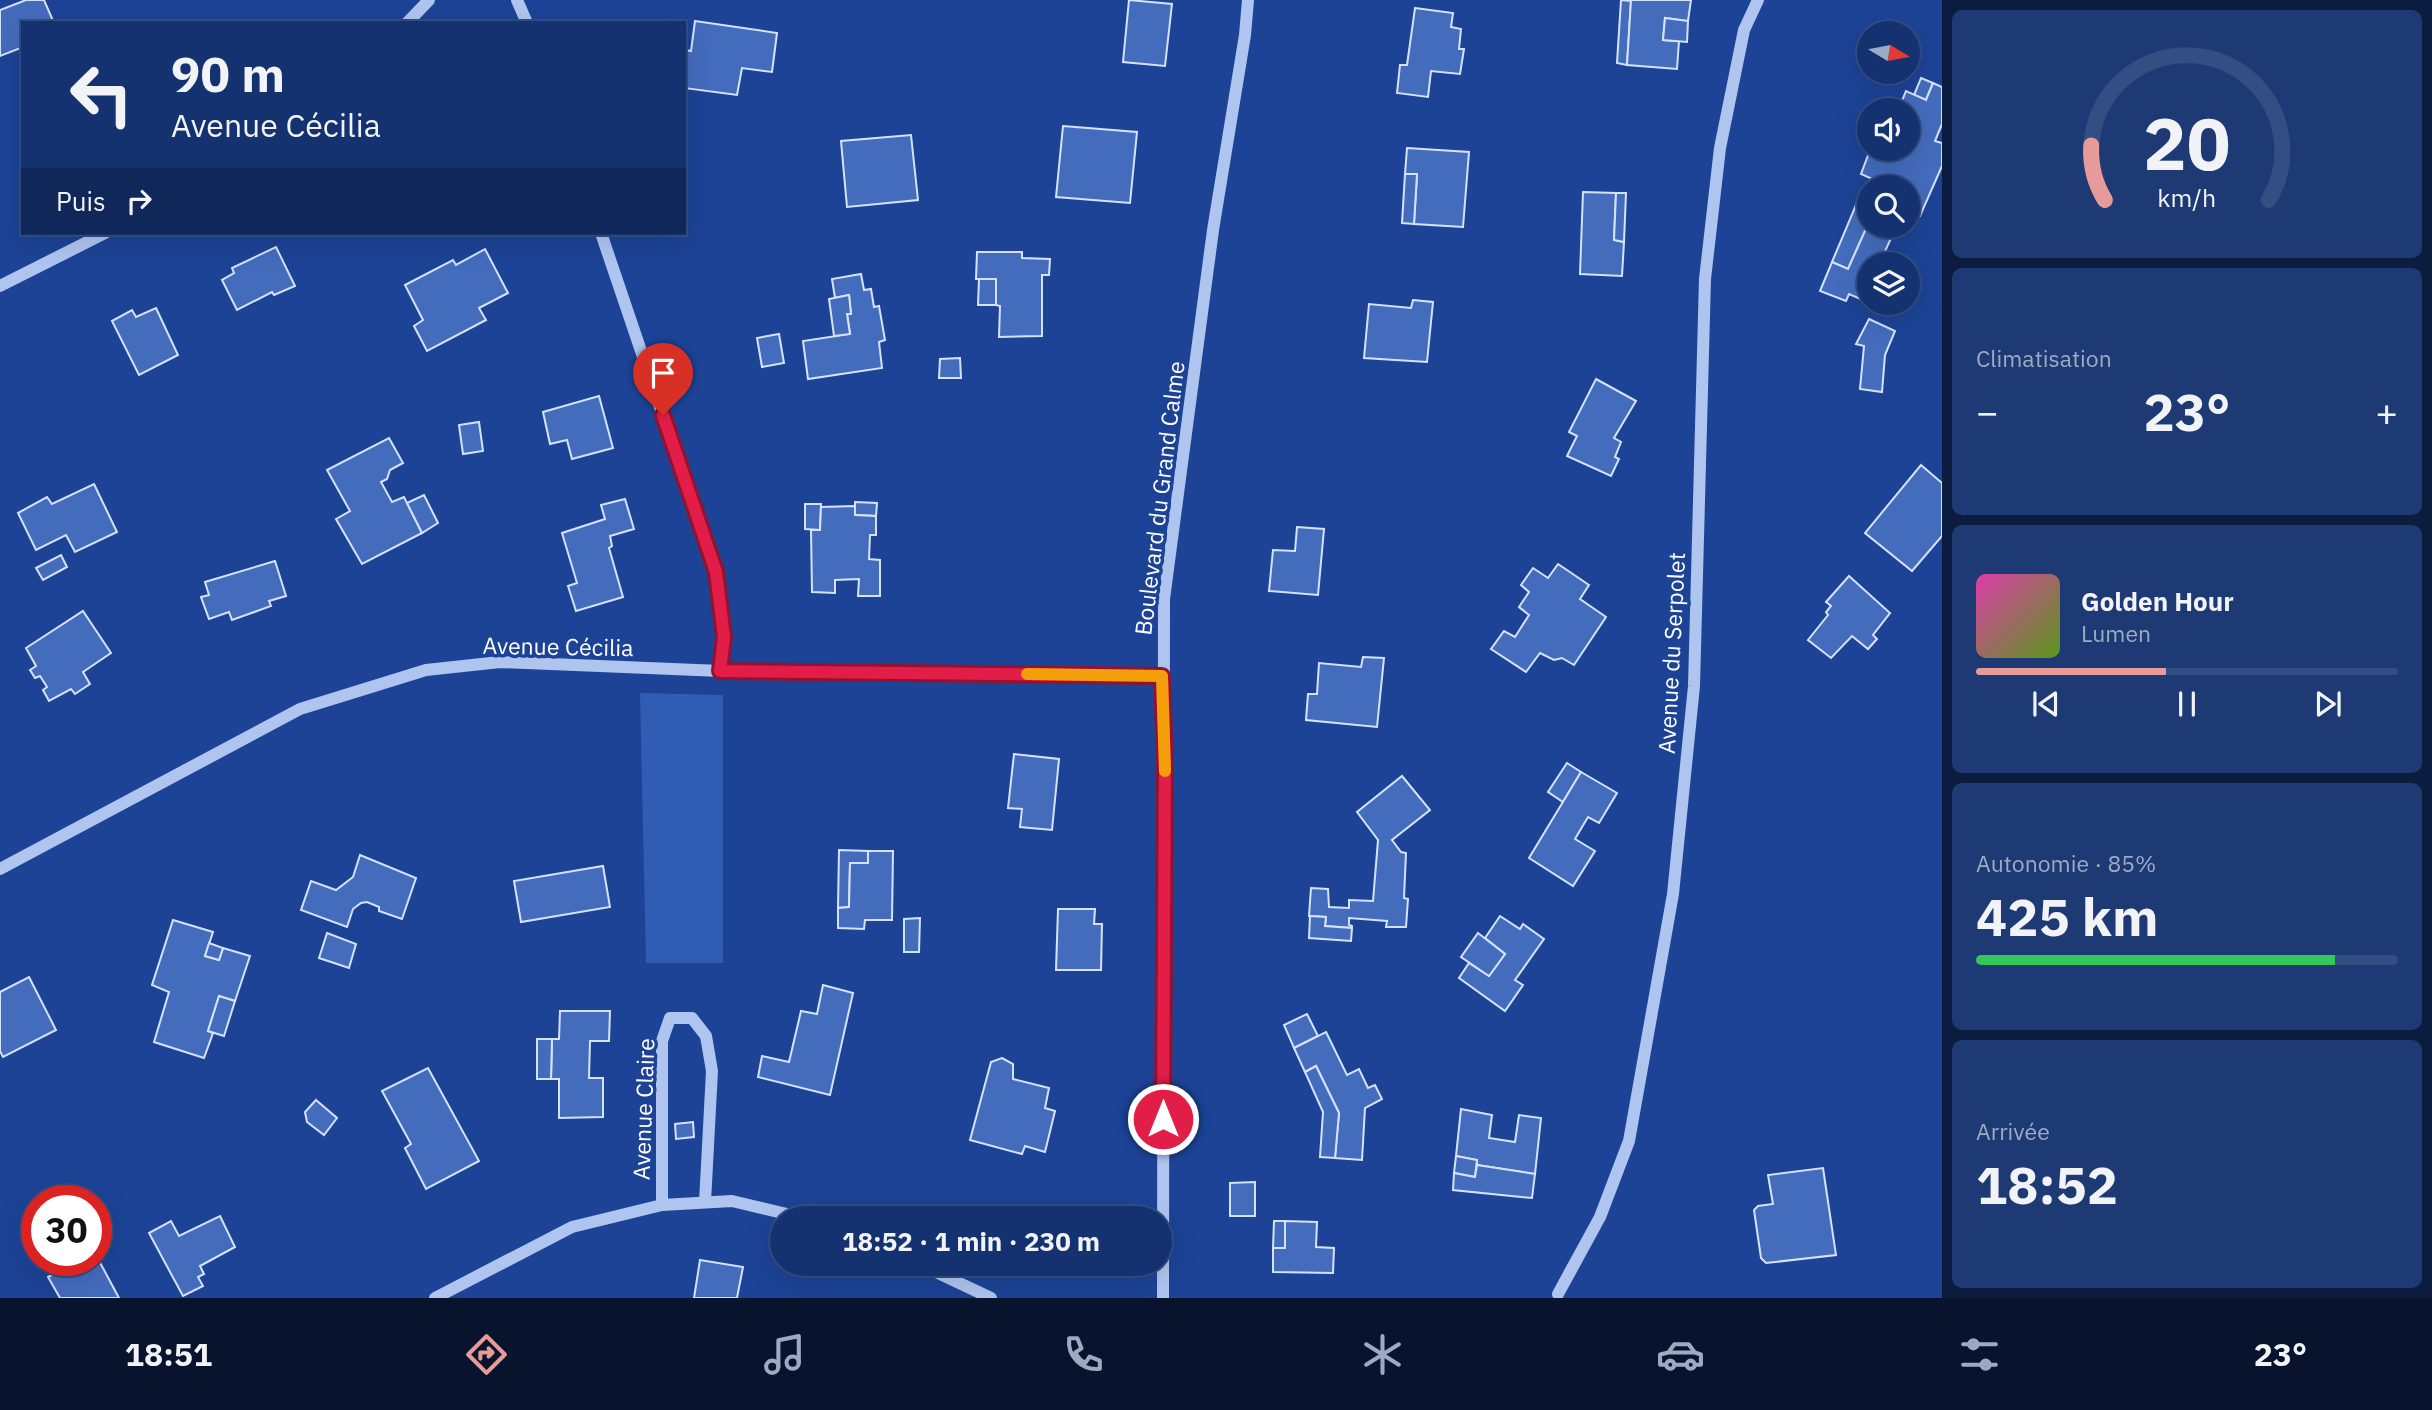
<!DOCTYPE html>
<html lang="fr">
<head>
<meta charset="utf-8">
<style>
	:root { --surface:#153270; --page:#1e3a75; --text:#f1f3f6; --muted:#9daac3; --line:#344d83; --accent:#e69b98 }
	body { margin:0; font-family:"IBM Plex Sans",sans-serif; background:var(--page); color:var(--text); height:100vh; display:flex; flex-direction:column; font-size:26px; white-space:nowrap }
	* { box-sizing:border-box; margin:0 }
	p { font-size:23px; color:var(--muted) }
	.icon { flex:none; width:38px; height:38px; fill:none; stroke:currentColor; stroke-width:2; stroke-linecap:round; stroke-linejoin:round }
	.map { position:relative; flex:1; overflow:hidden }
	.details { display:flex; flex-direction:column; gap:10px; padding:10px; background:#0c1c3e; width:490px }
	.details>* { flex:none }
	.banner { position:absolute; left:21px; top:21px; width:665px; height:214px; border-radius:0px; box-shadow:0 7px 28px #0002,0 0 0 2px var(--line); background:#153270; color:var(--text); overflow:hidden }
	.needle { width:46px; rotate:100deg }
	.tools { position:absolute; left:1857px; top:21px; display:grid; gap:14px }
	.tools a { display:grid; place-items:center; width:63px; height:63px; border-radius:50%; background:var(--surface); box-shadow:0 7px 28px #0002,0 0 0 2px var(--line); font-size:35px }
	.speed { position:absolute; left:21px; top:1185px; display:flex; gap:14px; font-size:35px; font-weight:700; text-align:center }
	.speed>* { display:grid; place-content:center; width:91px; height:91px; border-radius:50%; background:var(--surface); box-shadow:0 7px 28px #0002,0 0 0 2px var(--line); line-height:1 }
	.speed .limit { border:10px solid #d22; background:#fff; color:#111 }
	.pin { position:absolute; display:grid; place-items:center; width:60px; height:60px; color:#fff; margin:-72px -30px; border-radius:50% 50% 50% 0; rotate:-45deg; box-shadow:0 0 7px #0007 }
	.pin .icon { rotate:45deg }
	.me { position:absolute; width:77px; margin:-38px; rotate:0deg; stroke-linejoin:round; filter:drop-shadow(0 0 5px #0008) }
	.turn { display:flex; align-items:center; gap:24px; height:147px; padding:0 35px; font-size:32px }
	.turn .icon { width:91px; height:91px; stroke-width:2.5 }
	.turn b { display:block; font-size:49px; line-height:60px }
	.then { display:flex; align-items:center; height:66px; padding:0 35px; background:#0003; gap:14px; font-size:26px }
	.big { font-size:52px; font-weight:700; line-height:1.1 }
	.details .widget { flex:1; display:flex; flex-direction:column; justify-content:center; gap:10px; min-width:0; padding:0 24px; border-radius:10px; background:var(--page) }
	.details .dial { align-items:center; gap:0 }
	.dial svg { height:182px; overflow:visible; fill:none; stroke:var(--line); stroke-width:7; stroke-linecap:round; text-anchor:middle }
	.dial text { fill:var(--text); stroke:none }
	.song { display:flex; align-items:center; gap:21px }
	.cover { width:84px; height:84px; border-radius:10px; background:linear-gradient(135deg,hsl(320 70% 55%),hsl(90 70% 35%)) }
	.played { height:7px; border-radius:4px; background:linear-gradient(90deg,var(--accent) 45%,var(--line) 45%) }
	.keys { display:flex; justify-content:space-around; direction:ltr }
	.heat { display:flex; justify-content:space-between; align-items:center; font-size:38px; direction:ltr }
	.charge { height:10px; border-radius:5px; background:linear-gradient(90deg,#34c759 85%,var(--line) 0) }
	.trip { position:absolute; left:770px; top:1206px; width:402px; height:70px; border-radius:35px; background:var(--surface); box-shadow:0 7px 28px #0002,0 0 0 2px var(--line); font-weight:700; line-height:70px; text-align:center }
	.dock { display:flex; height:112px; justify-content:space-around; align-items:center; background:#08142d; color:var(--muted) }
	.dock .icon { width:49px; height:49px }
	.dock .on { color:var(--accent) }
	.dock b { font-size:32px; color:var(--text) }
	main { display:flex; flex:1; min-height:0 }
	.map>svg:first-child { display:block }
</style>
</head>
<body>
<main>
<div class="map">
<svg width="1942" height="1298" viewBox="0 0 1942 1298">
	<rect width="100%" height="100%" fill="#1c4396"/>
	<polygon fill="#305cb4" points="640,693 723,695 723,963 646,963"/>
	<g fill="#446cbd" stroke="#d6e2fb" stroke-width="2">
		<polygon points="26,0 44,0 54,23 23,23 23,47 0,56 0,10"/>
		<polygon points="1129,0 1172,4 1165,66 1123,62"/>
		<polygon points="1621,0 1631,1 1627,65 1617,63"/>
		<polygon points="1691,0 1688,21 1665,18 1663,40 1679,41 1677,69 1627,65 1631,0"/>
		<polygon points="1415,8 1453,13 1451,27 1461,29 1459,49 1464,49 1460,74 1431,71 1428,97 1397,93 1400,65 1407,65"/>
		<polygon points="1665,18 1688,21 1687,42 1663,40"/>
		<polygon points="695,21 777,33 772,72 742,68 737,95 684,88 685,50 691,51"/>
		<polygon points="1921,78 1933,83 1926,100 1914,95"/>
		<polygon points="1933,83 1942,87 1942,124 1935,141 1942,143 1942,166 1920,216 1908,211 1908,187 1890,187 1861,174 1870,150 1891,158 1896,149 1908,149 1908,110 1898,110 1906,91 1926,100"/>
		<polygon points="1063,126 1137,132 1130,203 1056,197"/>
		<polygon points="1869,127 1869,149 1896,149 1891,158 1870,150 1861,144"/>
		<polygon points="911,135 918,200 847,207 841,141"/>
		<polygon points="1407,148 1469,152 1463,227 1414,224 1417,174 1405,174"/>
		<polygon points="1405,174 1417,174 1414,224 1402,223"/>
		<polygon points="1583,192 1616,193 1614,240 1624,242 1622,276 1580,274"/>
		<polygon points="1616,193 1626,193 1624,242 1614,240"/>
		<polygon points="1861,193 1869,196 1869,222 1848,269 1832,262"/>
		<polygon points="1869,222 1869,226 1879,226 1894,232 1879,264 1869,264 1870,303 1849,294 1846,301 1820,291 1832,262 1848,269"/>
		<polygon points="276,247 295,286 274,295 272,292 237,310 222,280 234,273 232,268"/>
		<polygon points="485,249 508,293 479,308 486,320 427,351 414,326 423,320 405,285 453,260 456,265"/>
		<polygon points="977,252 1022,252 1022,258 1050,259 1049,275 1042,275 1042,336 999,337 1000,306 996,305 996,279 976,279"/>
		<polygon points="861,274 864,290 871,289 874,307 879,306 885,340 879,342 882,368 808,379 803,341 850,334 847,314 851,314 849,295 835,298 832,279"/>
		<polygon points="979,279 996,279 996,305 978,305"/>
		<polygon points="849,295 851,314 847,314 850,334 834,336 829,299"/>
		<polygon points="1413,300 1433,302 1427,362 1364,358 1369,304 1411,308"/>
		<polygon points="156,308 178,355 139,375 112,321 132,310 136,317"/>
		<polygon points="1869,319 1895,331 1885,355 1882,392 1860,389 1864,346 1856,344"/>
		<polygon points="779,334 784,363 762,367 757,338"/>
		<polygon points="960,358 961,378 939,378 940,359"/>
		<polygon points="1596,379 1636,401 1614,438 1621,442 1615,457 1619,459 1611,476 1567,456 1577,436 1569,432"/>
		<polygon points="599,396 613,448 572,459 567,440 550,444 543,412"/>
		<polygon points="479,422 483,451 463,454 459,425"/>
		<polygon points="389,438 403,463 390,470 387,479 381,482 392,502 404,497 422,533 362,564 336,519 350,511 327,470"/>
		<polygon points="1921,465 1942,483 1942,536 1912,571 1865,533"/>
		<polygon points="94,484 117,532 75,552 66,535 36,550 18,513 47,497 52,504"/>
		<polygon points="424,495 438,523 422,533 407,503"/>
		<polygon points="625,499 634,529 610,536 612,546 609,548 623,597 576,611 568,586 577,583 562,533 605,519 601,505"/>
		<polygon points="855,502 877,503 876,516 855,515"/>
		<polygon points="805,504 821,504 820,530 805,529"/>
		<polygon points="855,506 855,515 876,516 876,535 870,535 869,559 880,560 880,596 858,596 859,579 835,580 835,593 812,592 811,530 820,530 821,507"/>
		<polygon points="1297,527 1324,529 1318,595 1269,591 1273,550 1295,551"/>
		<polygon points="61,555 67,567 43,580 36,568"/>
		<polygon points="275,561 286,596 269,601 271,606 232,620 229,612 209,619 201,597 209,595 205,582"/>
		<polygon points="1558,564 1589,585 1580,599 1606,617 1574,665 1562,658 1554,660 1540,653 1526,672 1491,649 1504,631 1515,637 1529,615 1519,607 1529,592 1521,585 1533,568 1548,578"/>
		<polygon points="1849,576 1890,613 1873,635 1877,639 1868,649 1852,636 1831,658 1808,640 1828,615 1826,612 1831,606 1826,602"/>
		<polygon points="83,611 111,653 83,672 90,684 75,694 71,689 49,701 43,690 47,687 40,676 35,678 30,670 36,666 26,648"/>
		<polygon points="1363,657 1384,658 1377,727 1306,720 1308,694 1317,694 1319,663 1361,667"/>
		<polygon points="1014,754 1059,759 1052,830 1020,827 1022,809 1008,808"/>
		<polygon points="1567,763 1581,772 1563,802 1548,792"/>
		<polygon points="1581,772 1617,793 1599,823 1588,817 1575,839 1595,851 1573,886 1529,858"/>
		<polygon points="1402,776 1430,810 1392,840 1401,852 1406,853 1404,898 1408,899 1406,927 1386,927 1387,921 1349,918 1349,925 1352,926 1352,928 1325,926 1326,917 1309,916 1311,888 1328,889 1329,907 1349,908 1349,900 1373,901 1378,840 1357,812"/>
		<polygon points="839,850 868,851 868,863 850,863 849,907 838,908"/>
		<polygon points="868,851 893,851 892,920 865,920 864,929 838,928 838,908 849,907 850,863 868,863"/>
		<polygon points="360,855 416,878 402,919 379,911 379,907 367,902 361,903 353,909 347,927 301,910 311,881 336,890 353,877"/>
		<polygon points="603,866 610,907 521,922 514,881"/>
		<polygon points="1058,909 1095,909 1094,924 1102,924 1101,970 1056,970"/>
		<polygon points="1310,916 1326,917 1325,926 1352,928 1351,941 1309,938"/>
		<polygon points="1500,916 1520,929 1523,924 1544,939 1515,980 1523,985 1505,1011 1459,978 1469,963 1489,976 1505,954 1485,938"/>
		<polygon points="920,918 919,952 904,952 904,919"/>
		<polygon points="173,920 213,932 205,956 219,960 223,948 250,956 235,1001 219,996 208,1031 213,1033 204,1058 154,1042 169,992 152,985"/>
		<polygon points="327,933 356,944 349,968 319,958"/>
		<polygon points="1478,933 1505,954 1489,976 1461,957"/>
		<polygon points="209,943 223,948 219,960 205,956"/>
		<polygon points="29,977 56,1030 3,1057 0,1051 0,992"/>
		<polygon points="823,985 853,993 830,1095 758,1077 762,1056 789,1062 801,1011 817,1014"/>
		<polygon points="219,996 235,1001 224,1036 208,1031"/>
		<polygon points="560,1011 610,1011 609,1041 590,1041 589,1078 603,1078 603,1117 559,1118 559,1079 551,1079 552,1039 559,1039"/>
		<polygon points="1307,1014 1318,1036 1294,1048 1284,1025"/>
		<polygon points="1326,1032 1347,1075 1359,1069 1368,1088 1375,1085 1382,1099 1365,1108 1362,1160 1335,1158 1339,1113 1316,1066 1305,1072 1294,1048"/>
		<polygon points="537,1039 552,1039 551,1079 537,1079"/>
		<polygon points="1002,1058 1013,1064 1013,1079 1049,1088 1045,1108 1055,1111 1045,1152 1025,1146 1022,1154 970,1140 991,1062"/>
		<polygon points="1316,1066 1339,1113 1335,1158 1320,1157 1323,1112 1305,1072"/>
		<polygon points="428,1068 479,1161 426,1189 405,1148 411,1144 382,1091"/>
		<polygon points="316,1100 337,1118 324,1135 307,1122 305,1112"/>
		<polygon points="1461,1109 1492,1115 1489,1138 1515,1142 1519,1115 1541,1118 1535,1174 1477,1165 1477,1160 1456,1156"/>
		<polygon points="693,1122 694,1137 676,1139 675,1124"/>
		<polygon points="1456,1156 1477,1160 1475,1177 1454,1173"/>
		<polygon points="1477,1165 1535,1174 1532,1198 1453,1190 1454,1173 1475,1177"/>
		<polygon points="1823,1168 1836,1255 1766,1263 1761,1258 1754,1210 1758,1206 1773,1204 1768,1175"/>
		<polygon points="1255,1182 1255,1216 1230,1216 1230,1183"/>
		<polygon points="220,1216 235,1247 200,1266 204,1274 198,1277 203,1286 183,1296 149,1233 171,1221 179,1236"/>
		<polygon points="1274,1221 1285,1221 1285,1248 1273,1248"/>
		<polygon points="1285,1221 1317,1222 1316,1247 1334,1248 1333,1273 1273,1272 1273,1248 1285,1248"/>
		<polygon points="96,1255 119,1298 60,1298 48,1277 81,1260 96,1260"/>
		<polygon points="700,1260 743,1267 737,1298 694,1298"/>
	</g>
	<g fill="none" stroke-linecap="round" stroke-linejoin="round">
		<g stroke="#afc5f0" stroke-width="12">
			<polyline points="517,0 527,23"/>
			<polyline points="407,23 429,0"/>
			<polyline points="601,233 716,572 724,637 721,671"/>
			<polyline points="0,286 105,233"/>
			<polyline points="0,869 300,709 426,670 500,662 721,671 1162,676"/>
			<polyline points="662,1205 662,1041 670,1018 692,1018 706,1036 712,1071 705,1202"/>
			<polyline points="919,1264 991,1298"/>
			<polyline points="1558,1294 1600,1217 1629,1141 1673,894 1694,686 1705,279 1720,148 1744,30 1758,0"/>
			<polyline points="435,1298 572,1227 662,1205 732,1201 804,1218"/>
			<polyline points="1163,1298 1164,599 1213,230 1245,35 1248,0"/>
		</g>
	</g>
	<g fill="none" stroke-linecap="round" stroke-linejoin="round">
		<defs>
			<polyline id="route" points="663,415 716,572 724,637 720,671 1162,676 1165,764 1163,1119"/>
		</defs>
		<use href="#route" stroke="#92132f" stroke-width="18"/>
		<use href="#route" stroke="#e11d48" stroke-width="12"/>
		<polyline stroke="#f59e0b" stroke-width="12" points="1027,674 1162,676 1165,771"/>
	</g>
	<g text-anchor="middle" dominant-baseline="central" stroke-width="7" stroke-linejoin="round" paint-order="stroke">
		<g font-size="23" fill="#fff" stroke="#1c4396">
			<text transform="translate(1159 498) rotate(-83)">Boulevard du Grand Calme</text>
			<text transform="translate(558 646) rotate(1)">Avenue Cécilia</text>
			<text transform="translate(1671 653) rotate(-87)">Avenue du Serpolet</text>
			<text transform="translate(643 1109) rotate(-88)">Avenue Claire</text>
		</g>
	</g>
</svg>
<div class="tools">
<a><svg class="needle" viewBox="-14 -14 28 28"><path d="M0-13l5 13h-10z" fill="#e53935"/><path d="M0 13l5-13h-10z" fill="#9daac3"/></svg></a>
<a><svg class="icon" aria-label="sound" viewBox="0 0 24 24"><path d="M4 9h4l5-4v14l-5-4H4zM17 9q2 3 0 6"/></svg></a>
<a><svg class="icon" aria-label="search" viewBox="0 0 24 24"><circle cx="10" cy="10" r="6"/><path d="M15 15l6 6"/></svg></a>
<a><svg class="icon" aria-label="layers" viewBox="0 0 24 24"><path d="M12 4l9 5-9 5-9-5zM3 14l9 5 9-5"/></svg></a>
</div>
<div class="speed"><div class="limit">30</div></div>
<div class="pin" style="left:663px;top:415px;background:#d93025"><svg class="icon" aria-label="arrive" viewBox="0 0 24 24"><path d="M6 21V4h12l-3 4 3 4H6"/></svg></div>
<svg class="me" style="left:1163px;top:1119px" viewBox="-20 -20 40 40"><circle r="17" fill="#e11d48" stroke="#fff" stroke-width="3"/><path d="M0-11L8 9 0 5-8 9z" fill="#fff"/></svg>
<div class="trip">18:52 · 1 min · 230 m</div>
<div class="banner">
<div class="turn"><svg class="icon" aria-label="left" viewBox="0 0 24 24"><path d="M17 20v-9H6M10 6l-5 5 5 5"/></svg><div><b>90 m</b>Avenue Cécilia</div></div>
<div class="then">Puis<svg class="icon" aria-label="right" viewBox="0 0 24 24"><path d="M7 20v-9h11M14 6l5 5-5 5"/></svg></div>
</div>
</div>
<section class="details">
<div class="widget dial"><svg viewBox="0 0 100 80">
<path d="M14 69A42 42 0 1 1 86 69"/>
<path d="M14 69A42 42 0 0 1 8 45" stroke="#e69b98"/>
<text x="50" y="56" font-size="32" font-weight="700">20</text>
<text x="50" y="72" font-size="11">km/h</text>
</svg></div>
<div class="widget"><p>Climatisation</p>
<div class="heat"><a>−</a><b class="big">23°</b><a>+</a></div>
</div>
<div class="widget">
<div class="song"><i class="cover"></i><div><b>Golden Hour</b><p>Lumen</p></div></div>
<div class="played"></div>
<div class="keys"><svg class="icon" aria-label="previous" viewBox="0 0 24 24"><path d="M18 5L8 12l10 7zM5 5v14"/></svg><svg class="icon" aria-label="pause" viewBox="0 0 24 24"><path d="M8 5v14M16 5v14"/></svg><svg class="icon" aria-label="next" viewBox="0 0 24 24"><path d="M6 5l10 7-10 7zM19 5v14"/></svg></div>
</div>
<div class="widget"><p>Autonomie · 85%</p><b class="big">425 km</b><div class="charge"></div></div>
<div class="widget"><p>Arrivée</p><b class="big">18:52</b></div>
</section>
</main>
<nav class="dock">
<b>18:51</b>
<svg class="icon on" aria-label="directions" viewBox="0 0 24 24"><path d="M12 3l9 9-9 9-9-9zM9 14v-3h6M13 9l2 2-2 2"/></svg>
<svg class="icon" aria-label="music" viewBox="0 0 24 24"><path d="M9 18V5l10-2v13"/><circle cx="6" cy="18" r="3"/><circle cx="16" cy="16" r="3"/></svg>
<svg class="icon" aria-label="phone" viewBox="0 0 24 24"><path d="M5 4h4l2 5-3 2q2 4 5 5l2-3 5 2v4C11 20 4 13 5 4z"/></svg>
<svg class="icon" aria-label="climate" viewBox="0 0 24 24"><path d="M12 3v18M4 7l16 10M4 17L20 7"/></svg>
<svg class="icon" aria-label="car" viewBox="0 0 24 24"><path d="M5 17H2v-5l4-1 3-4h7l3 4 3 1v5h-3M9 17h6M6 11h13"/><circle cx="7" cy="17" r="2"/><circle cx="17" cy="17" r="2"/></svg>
<svg class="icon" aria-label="filters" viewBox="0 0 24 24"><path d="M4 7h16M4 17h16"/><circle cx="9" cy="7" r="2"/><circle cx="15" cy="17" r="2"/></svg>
<b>23°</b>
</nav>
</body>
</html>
